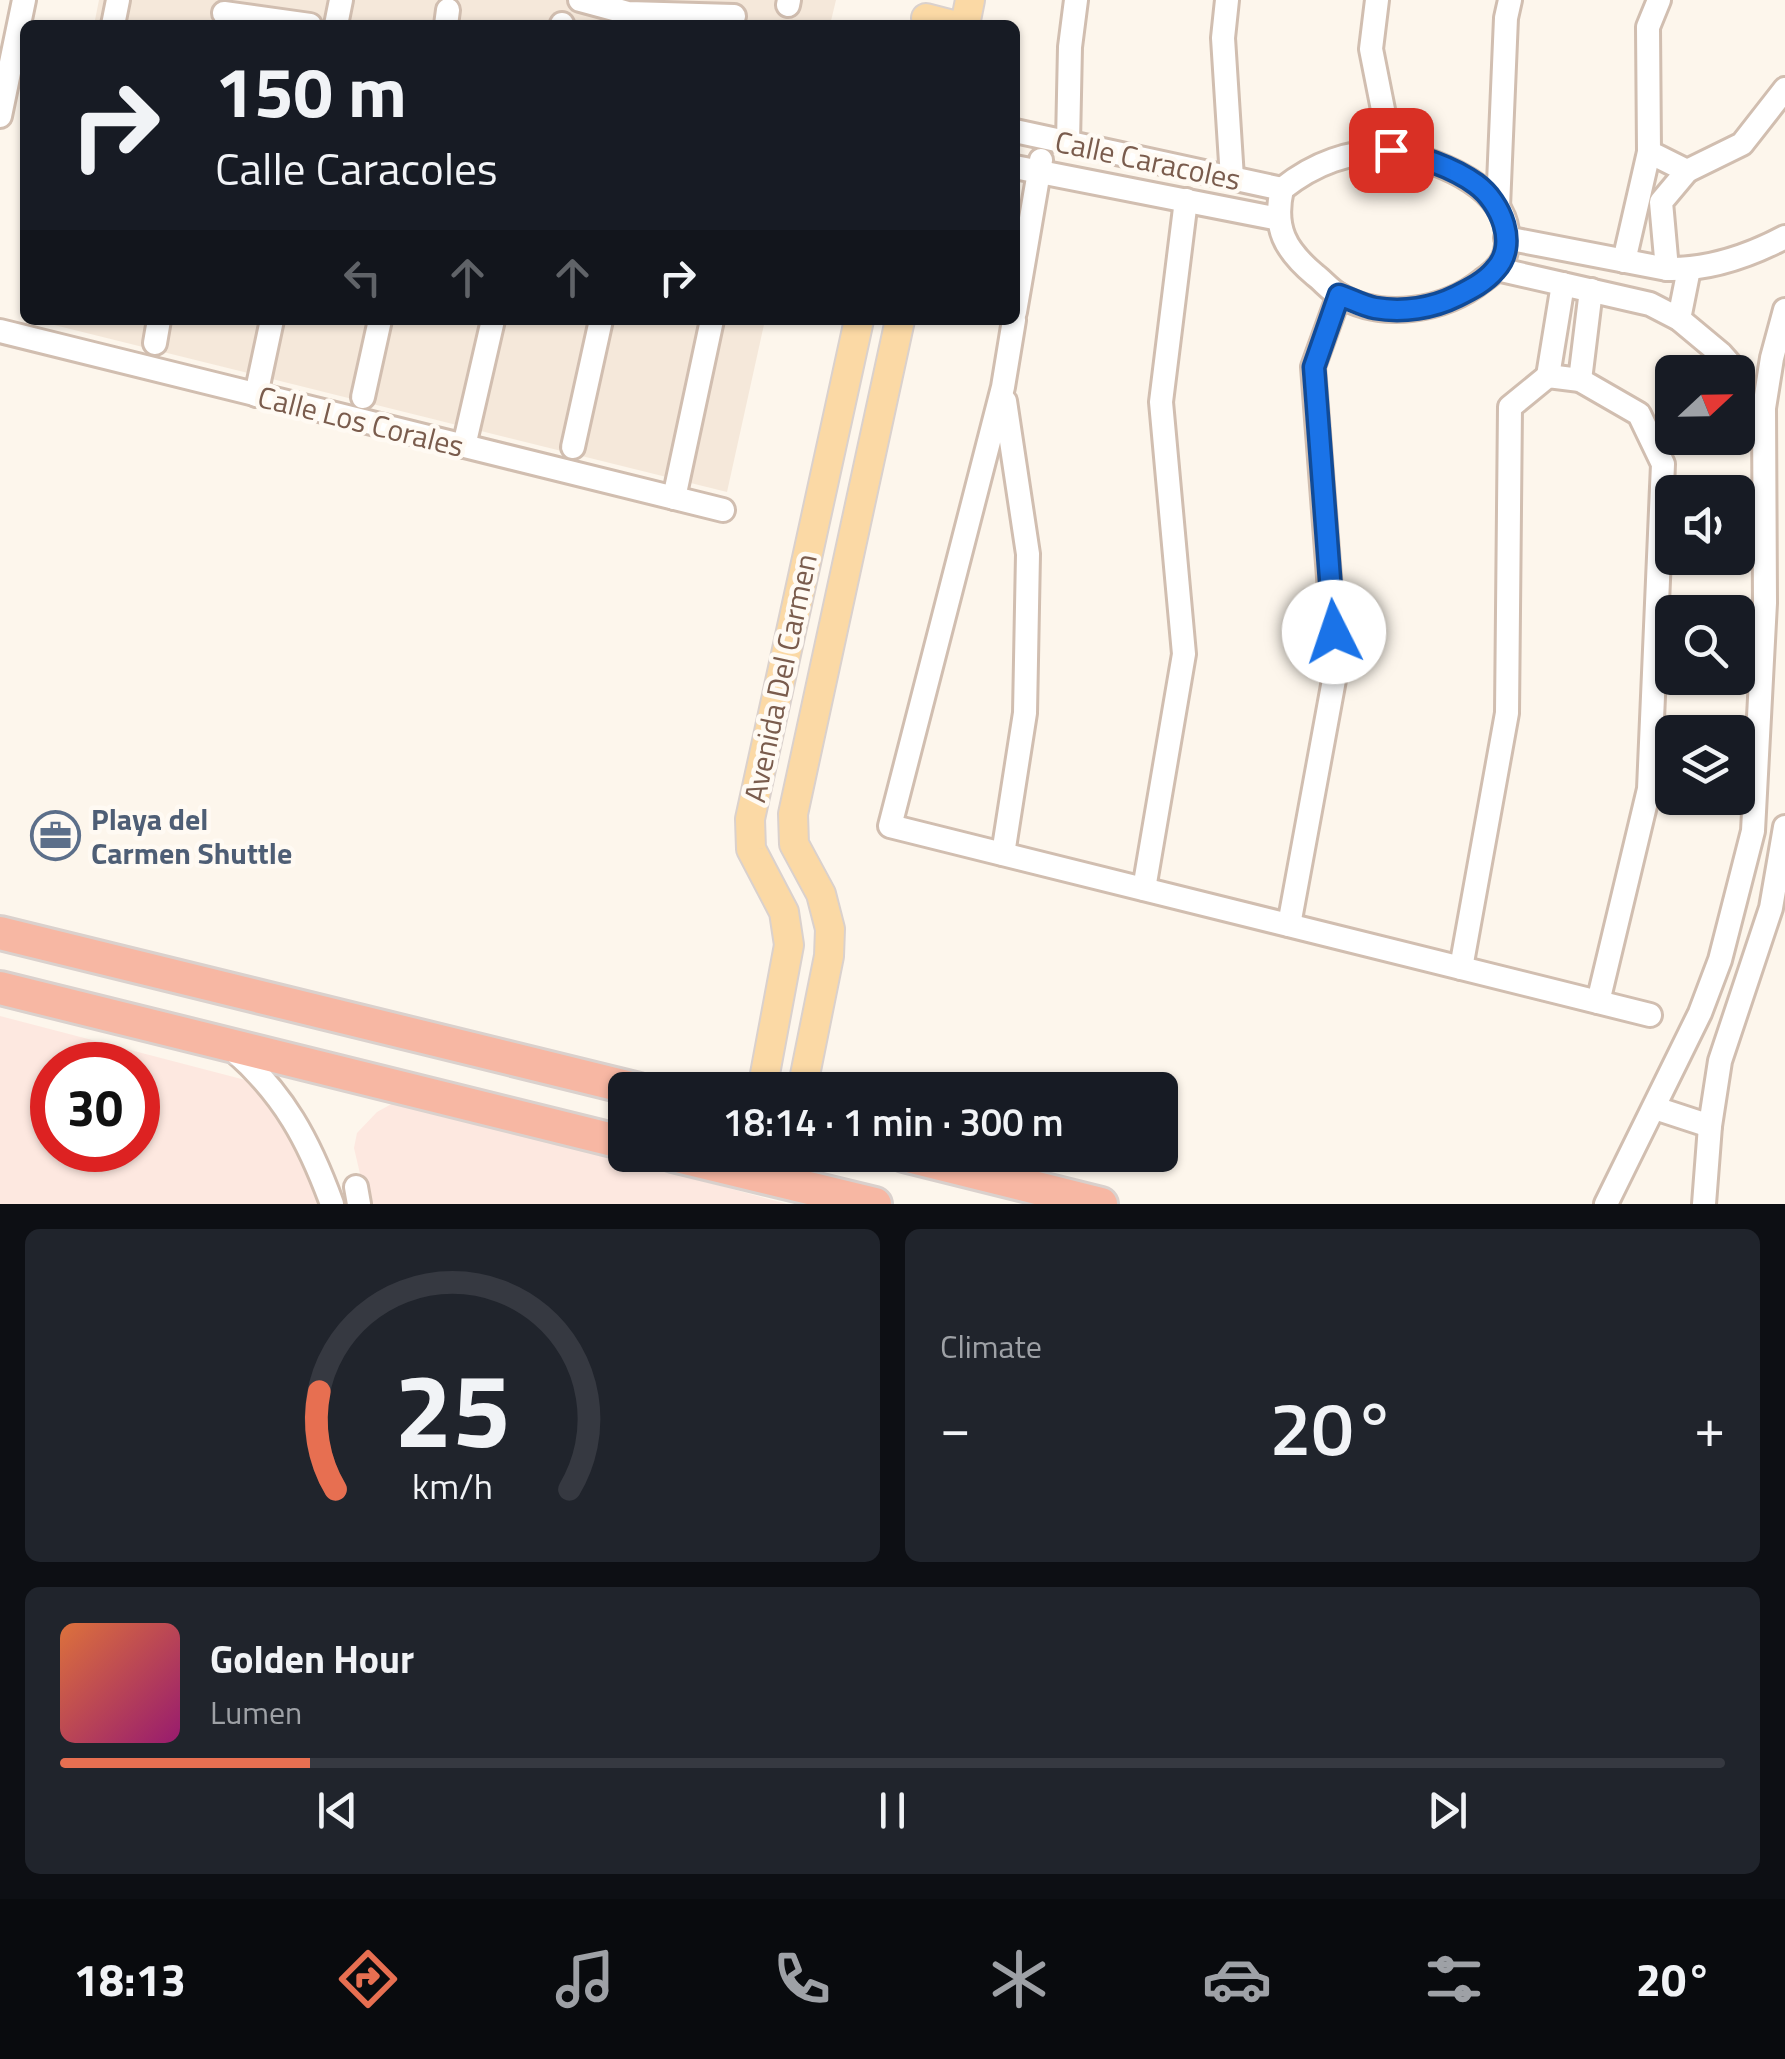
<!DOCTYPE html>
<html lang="en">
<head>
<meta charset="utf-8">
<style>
	:root { --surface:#171b24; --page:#20242c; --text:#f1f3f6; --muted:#9ea1a6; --line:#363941; --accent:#e76f51 }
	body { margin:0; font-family:"Titillium Web",sans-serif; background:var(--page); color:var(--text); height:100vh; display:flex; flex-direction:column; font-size:38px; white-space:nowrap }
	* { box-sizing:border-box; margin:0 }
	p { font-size:32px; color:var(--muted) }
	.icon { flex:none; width:55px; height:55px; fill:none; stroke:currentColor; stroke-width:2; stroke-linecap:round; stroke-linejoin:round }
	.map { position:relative; height:1204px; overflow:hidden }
	.side { display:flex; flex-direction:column; gap:25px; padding:25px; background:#0d0f14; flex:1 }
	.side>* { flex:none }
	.hud { position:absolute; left:20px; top:20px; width:1000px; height:305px; border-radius:15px; box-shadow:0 2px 8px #0004; background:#171b24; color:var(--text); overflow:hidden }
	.needle { width:65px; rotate:68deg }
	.tools { position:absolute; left:1655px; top:355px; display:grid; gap:20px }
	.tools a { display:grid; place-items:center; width:100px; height:100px; border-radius:15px; background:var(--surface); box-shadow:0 2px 8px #0004; font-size:50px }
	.speed { position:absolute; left:30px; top:1042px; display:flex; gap:20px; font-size:50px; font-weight:700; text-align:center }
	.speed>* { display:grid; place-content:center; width:130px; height:130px; border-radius:50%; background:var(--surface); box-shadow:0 2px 8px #0004; line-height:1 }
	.speed .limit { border:15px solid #d22; background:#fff; color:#111 }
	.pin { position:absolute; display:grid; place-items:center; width:85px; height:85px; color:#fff; margin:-42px; border-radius:20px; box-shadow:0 5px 15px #0006 }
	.me { position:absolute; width:110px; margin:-55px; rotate:356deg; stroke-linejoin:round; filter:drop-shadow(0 0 8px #0008) }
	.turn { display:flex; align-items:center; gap:35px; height:210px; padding:0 30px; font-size:45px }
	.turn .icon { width:130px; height:130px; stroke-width:2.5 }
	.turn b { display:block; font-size:70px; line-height:85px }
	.lanes { display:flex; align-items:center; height:95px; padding:0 30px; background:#0003; justify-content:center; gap:50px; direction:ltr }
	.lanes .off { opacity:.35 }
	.big { font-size:75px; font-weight:600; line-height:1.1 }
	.side .card { flex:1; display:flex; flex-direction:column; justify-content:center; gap:15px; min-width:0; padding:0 35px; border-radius:15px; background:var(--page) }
	.side .dial { align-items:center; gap:0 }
	.dial svg { height:260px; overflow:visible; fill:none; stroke:var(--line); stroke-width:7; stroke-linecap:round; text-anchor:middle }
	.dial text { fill:var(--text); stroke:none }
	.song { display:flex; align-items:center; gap:30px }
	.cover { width:120px; height:120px; border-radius:15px; background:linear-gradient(135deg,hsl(20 70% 55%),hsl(320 70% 35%)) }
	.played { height:10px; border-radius:5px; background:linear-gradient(90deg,var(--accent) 15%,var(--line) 15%) }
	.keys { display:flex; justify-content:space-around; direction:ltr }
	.heat { display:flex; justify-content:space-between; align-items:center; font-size:55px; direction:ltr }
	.side .tiles { flex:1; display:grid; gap:25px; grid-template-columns:1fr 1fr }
	.card:last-child { grid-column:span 2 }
	.trip { position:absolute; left:608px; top:1072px; width:570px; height:100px; border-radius:15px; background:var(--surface); box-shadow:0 2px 8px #0004; font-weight:600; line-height:100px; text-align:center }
	.menu { display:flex; height:160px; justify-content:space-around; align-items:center; background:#090b0e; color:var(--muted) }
	.menu .icon { width:70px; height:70px }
	.menu .current { color:var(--accent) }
	.menu b { font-size:45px; color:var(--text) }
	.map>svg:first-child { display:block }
</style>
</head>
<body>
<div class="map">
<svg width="1785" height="1204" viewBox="0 0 1785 1204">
	<rect width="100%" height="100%" fill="#fdf6ec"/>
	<g fill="#f5e8da">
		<polygon points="99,0 836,0 830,25 94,25"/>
		<polygon points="34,320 765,320 727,492"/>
	</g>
	<g fill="#fde8e0" fill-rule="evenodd">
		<path d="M0,1016L253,1082L290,1129L312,1176L320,1204H0ZM52,1065H138V1150H52Z"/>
		<polygon points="413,1092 666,1171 787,1204 367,1204 354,1148 357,1133 377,1112"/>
	</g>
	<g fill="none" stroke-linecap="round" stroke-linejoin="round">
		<defs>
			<g id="minor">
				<polyline points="580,0 628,13 734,16"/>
				<polyline points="1227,0 1223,38 1232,178"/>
				<polyline points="1377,0 1371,49 1391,150"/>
				<polyline points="1659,0 1648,27 1649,152 1687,171 1742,144 1785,89"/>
				<polyline points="788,5 789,0"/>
				<polyline points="224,13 310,25"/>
				<polyline points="113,25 118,0"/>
				<polyline points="336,25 341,0"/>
				<polyline points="446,25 448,10"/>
				<polyline points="562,25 562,24"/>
				<polyline points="0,116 24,0"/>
				<polyline points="1015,131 1282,189"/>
				<polyline points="1068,142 1070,47 1076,0"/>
				<path d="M1391,150C1437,161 1519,188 1506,251C1504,264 1493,273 1483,280C1445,311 1382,321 1339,295C1330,290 1323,281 1315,275C1285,250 1273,228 1282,189C1316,162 1348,152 1391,150Z"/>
				<polyline points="1015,167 1279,219"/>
				<polyline points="1498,207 1506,18 1510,0"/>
				<path d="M1506,238L1667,269C1709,270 1749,256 1785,237"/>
				<polyline points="1624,261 1649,152"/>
				<polyline points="1497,269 1650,304 1679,319 1721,354 1737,372"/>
				<polyline points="1667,269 1661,202 1687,171"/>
				<polyline points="1015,312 1041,160"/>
				<polyline points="1679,319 1689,269"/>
				<polyline points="1014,320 1003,387 890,826 1650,1015"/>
				<polyline points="0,331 723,510"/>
				<polyline points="155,343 159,320"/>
				<polyline points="1548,376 1563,284"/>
				<polyline points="1580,380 1591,290"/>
				<polyline points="256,395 272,320"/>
				<polyline points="363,397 380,320"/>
				<polyline points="464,446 493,320"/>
				<polyline points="573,447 601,320"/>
				<polyline points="674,498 712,320"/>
				<polyline points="1003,854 1025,713 1028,554 1005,401"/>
				<polyline points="1144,889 1184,654 1161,402 1186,200"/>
				<polyline points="1289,925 1336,669 1313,367 1339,295"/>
				<polyline points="1461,968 1507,713 1510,407 1548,376 1580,380 1639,414 1663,464 1649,789 1598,1002"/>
				<path d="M233,1050C284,1094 309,1141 332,1204"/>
				<polyline points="1655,1108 1710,1126"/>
				<polyline points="356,1187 359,1204"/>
				<polyline points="1606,1204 1700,1013 1720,960 1753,831 1765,603 1764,408 1772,358 1785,310"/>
				<polyline points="1704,1204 1710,1126 1720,1061 1771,908 1785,827"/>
			</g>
			<g id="major">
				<polyline points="926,18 953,25"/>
				<polyline points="965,25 970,0"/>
				<polyline points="762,1090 789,945 784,912 751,849 750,819 859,320"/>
				<polyline points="802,1090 829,956 830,929 821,894 794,844 793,814 900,320"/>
			</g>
			<g id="highway">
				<polyline points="0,933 639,1090"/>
				<polyline points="0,988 625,1143"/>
				<polyline points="673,1155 875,1204"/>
				<polyline points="904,1155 1101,1204"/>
			</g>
		</defs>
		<use href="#minor" stroke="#d1beb0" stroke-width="28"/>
		<use href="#major" stroke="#dad1cd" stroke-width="32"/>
		<use href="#highway" stroke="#dad1cd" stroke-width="38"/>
		<use href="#minor" stroke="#fff" stroke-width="22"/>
		<use href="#major" stroke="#fbd9a5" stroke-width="28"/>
		<use href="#highway" stroke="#f7b7a3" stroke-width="32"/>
	</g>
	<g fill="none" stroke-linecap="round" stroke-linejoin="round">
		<defs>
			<path id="route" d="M1334,632L1314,367L1339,295C1351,299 1363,306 1375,308C1403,313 1433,308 1457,296C1471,289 1485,282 1495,270C1519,245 1501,202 1476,184C1451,166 1420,157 1391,150"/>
		</defs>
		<use href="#route" stroke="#114b97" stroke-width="25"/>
		<use href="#route" stroke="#1a73e8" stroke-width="18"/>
	</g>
	<defs>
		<symbol id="office-ring" viewBox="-11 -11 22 22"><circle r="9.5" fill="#fffaf3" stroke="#5c6f8a" stroke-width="1.5"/><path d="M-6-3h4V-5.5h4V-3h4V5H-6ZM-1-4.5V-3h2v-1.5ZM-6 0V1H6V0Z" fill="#5c6f8a"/></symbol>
	</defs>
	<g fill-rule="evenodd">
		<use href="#office-ring" x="28" y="808" width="55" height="55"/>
	</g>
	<g text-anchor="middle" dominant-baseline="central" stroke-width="9" stroke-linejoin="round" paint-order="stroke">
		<g font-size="30" fill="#7a5c4d" stroke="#fffaf3">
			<text transform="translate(1148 160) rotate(12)">Calle Caracoles</text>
			<text transform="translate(361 421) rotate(14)">Calle Los Corales</text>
			<text transform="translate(780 678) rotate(-78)">Avenida Del Carmen</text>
		</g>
		<g font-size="30" font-weight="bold" fill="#4e5e75" stroke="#fffaf3" text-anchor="start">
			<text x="91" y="819">Playa del<tspan x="91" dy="34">Carmen Shuttle</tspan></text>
		</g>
	</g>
</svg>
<div class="tools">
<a><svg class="needle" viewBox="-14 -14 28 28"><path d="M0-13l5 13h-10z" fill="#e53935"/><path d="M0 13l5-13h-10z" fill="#9ea1a6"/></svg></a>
<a><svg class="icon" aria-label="sound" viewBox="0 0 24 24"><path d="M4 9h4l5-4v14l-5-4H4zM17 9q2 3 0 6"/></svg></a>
<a><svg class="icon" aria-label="search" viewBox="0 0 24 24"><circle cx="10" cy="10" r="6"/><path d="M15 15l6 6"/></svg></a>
<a><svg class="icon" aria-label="layers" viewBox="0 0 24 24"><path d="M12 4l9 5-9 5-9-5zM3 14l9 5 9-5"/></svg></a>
</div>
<div class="speed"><div class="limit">30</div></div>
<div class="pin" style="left:1391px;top:150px;background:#d93025"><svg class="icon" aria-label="arrive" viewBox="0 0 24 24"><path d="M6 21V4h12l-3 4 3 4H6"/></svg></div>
<svg class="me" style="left:1334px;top:632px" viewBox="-20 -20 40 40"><circle r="19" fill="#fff"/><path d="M0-13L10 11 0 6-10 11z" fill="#1a73e8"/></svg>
<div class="trip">18:14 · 1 min · 300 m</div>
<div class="hud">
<div class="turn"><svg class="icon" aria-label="right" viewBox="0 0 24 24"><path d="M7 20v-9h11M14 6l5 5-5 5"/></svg><div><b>150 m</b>Calle Caracoles</div></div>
<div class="lanes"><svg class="icon off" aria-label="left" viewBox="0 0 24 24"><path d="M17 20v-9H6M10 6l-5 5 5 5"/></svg><svg class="icon off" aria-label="ahead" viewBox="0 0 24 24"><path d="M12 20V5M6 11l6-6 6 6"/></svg><svg class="icon off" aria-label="ahead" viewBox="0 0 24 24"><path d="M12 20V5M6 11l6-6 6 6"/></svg><svg class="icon" aria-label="right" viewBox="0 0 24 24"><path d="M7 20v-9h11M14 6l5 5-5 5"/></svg></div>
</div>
</div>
<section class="side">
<div class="tiles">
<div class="card dial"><svg viewBox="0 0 100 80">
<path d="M14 69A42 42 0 1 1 86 69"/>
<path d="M14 69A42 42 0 0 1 9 39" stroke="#e76f51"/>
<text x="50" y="56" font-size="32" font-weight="700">25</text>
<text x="50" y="72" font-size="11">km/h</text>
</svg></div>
<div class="card"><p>Climate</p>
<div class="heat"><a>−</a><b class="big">20°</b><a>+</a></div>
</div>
<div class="card">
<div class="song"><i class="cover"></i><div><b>Golden Hour</b><p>Lumen</p></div></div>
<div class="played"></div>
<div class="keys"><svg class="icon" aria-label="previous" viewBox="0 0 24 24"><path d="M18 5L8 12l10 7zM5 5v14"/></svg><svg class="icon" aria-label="pause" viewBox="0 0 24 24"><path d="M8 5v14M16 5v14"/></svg><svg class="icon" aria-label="next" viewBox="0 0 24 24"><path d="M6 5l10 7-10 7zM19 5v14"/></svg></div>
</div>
</div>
</section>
<nav class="menu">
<b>18:13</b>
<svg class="icon current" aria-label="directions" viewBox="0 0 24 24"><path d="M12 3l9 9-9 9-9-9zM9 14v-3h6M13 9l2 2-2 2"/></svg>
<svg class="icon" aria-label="music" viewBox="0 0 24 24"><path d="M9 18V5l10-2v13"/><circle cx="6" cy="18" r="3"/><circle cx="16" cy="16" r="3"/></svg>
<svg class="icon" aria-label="phone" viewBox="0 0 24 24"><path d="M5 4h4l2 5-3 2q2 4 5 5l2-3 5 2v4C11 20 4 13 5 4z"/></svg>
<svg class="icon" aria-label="climate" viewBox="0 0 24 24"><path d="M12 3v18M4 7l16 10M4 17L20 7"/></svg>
<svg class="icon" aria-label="car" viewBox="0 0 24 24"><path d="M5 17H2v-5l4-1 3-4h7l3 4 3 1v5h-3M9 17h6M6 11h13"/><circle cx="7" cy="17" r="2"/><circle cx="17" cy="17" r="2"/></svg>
<svg class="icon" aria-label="filters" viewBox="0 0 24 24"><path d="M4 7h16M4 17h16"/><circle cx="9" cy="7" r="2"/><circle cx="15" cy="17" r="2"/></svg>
<b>20°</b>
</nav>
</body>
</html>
